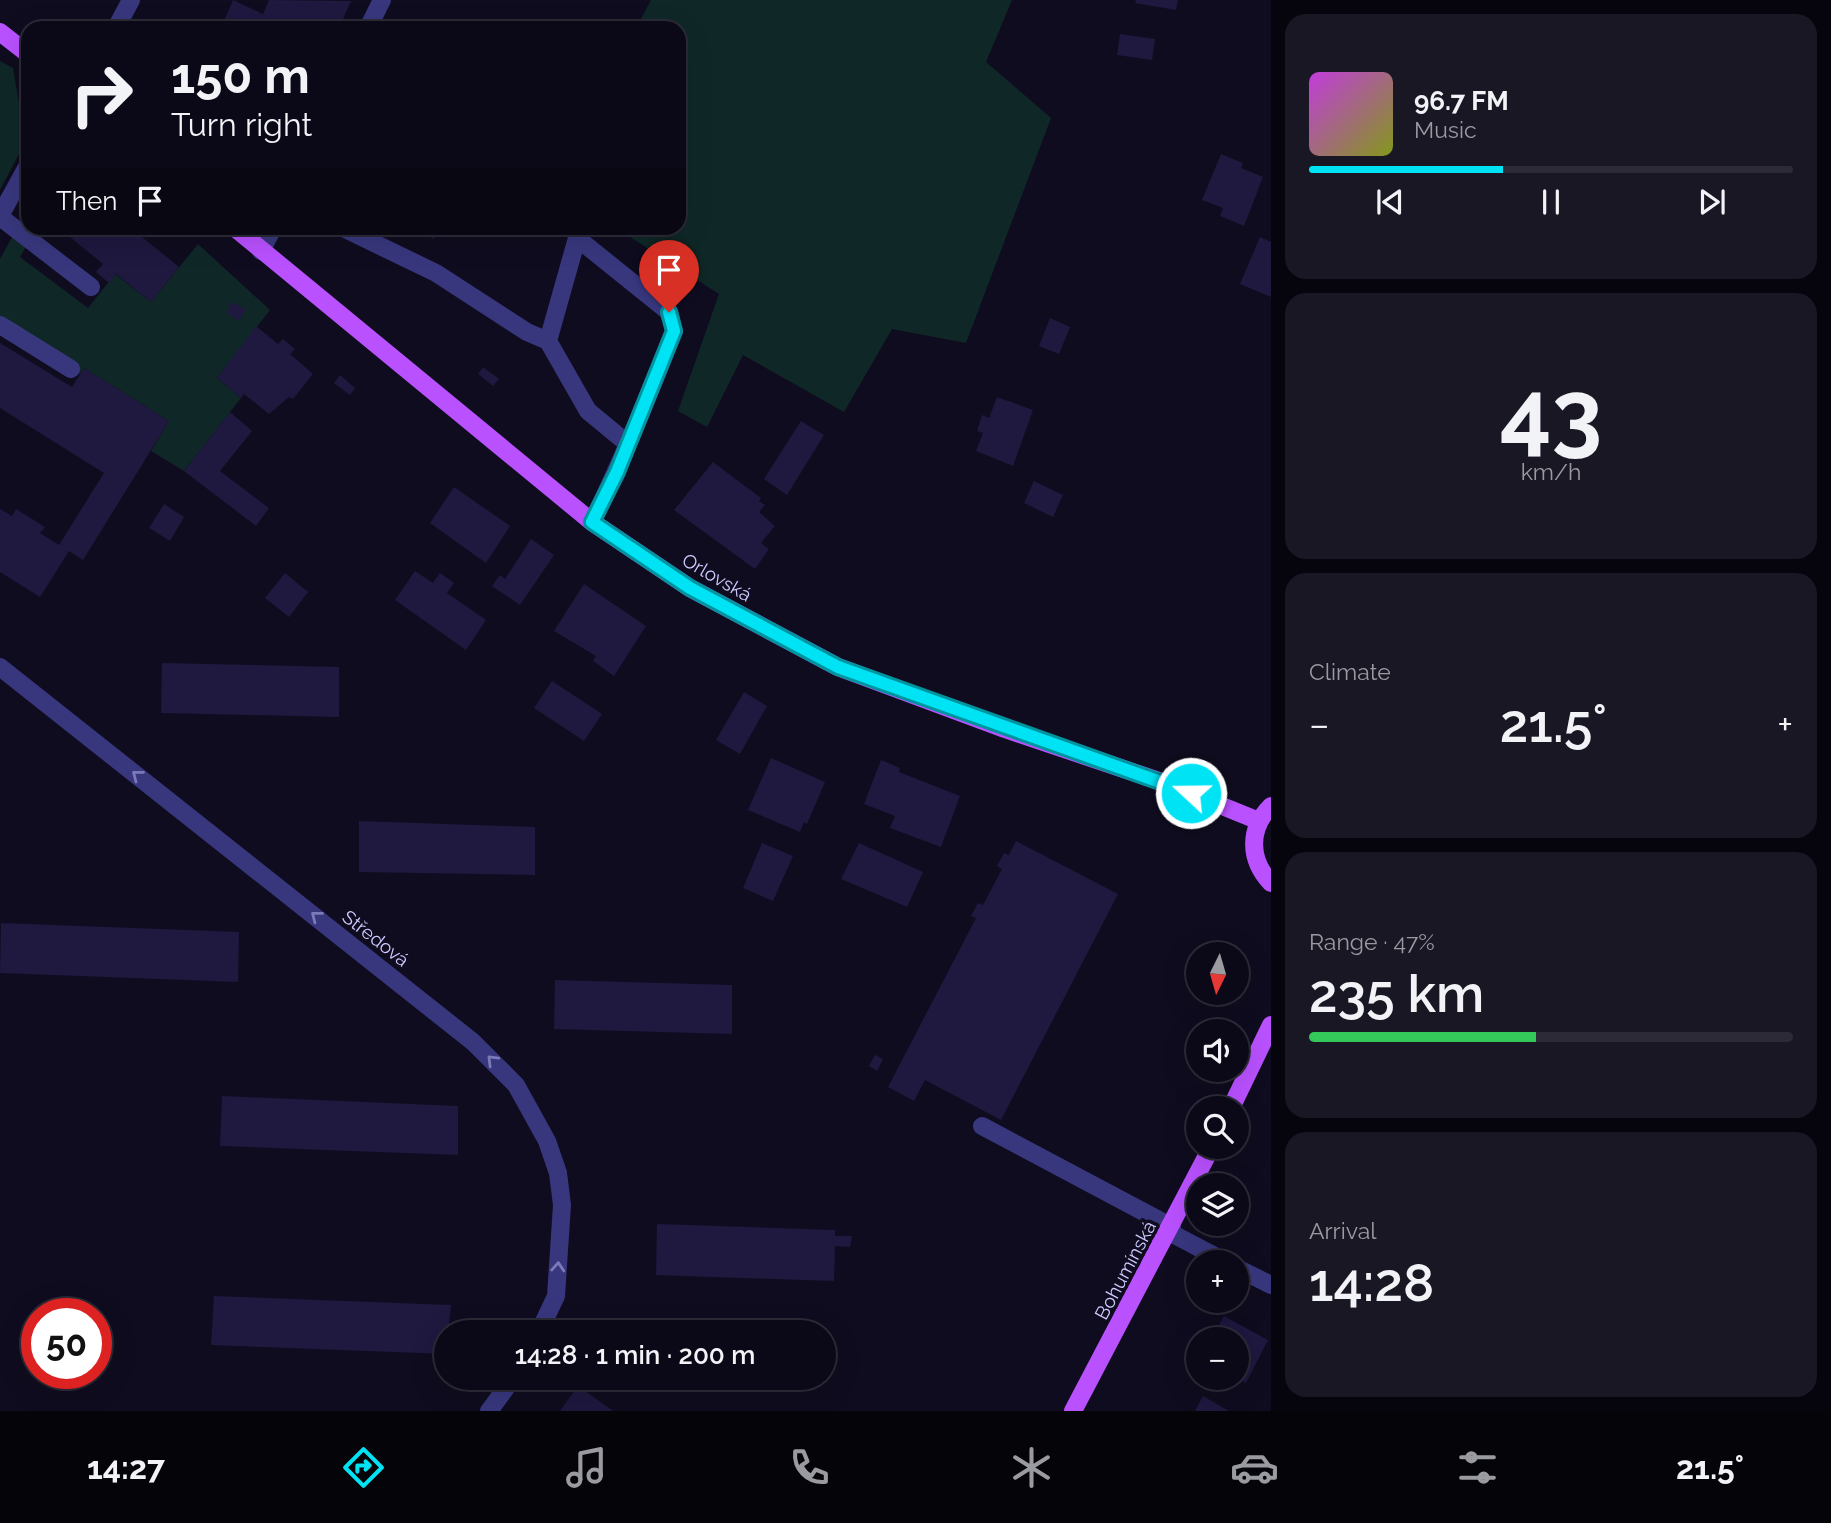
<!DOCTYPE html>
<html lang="en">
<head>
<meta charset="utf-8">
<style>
	:root { --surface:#0b0917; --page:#191724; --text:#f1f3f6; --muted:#9a9aa1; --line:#2b2a36; --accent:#00e3f4 }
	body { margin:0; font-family:Raleway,sans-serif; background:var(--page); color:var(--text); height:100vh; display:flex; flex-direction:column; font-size:26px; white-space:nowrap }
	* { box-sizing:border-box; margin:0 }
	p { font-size:23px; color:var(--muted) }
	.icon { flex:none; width:38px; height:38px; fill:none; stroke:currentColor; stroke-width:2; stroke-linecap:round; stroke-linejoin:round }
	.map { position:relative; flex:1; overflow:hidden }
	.side { display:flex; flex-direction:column; gap:14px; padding:14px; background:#06050d; width:560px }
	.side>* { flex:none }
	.hud { position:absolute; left:21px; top:21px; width:665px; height:214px; border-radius:21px; box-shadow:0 7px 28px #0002,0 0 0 2px var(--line); background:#0b0917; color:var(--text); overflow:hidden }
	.needle { width:46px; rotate:185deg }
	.controls { position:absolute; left:1186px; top:942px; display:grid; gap:14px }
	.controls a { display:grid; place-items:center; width:63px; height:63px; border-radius:50%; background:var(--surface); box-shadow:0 7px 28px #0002,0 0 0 2px var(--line); font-size:35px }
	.speed { position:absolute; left:21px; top:1298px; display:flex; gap:14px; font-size:35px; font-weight:700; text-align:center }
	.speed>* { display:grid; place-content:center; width:91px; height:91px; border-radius:50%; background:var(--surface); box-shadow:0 7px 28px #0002,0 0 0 2px var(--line); line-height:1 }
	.speed .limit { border:10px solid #d22; background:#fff; color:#111 }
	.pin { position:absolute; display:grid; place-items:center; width:60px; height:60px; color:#fff; margin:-72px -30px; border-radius:50% 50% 50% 0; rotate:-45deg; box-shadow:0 0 7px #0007 }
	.pin .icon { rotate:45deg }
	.me { position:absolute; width:77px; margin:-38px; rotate:291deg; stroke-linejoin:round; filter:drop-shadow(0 0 5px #0008) }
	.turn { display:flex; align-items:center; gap:24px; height:147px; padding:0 35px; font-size:32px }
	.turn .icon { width:91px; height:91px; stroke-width:2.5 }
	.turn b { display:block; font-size:49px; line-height:60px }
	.then { display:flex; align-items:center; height:66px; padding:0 35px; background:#0003; gap:14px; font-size:26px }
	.big { font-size:52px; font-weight:600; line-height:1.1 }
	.side .tile { flex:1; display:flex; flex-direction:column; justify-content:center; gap:10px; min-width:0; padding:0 24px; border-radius:21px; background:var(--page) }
	.side .dial { align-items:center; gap:0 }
	.dial b { font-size:91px; line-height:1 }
	.song { display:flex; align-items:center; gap:21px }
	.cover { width:84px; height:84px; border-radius:10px; background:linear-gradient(135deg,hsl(290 70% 55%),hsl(70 70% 35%)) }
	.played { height:7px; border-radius:4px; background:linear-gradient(90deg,var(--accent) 40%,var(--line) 40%) }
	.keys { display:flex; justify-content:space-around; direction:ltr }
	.heat { display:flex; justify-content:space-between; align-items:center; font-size:38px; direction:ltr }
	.charge { height:10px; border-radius:5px; background:linear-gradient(90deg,#34c759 47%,var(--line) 0) }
	.trip { position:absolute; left:434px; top:1320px; width:402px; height:70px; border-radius:35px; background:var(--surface); box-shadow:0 7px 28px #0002,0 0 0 2px var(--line); font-weight:600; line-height:70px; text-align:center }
	.tabs { display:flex; height:112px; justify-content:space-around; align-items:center; background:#040409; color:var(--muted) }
	.tabs .icon { width:49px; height:49px }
	.tabs .selected { color:var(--accent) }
	.tabs b { font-size:32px; color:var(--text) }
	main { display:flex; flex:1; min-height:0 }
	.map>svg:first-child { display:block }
</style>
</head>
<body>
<main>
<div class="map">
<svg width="1271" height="1411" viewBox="0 0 1271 1411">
	<rect width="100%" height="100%" fill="#0f0c1f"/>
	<g fill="#0f2827">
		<polygon points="651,0 1012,0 986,62 1051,118 966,343 892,329 844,412 743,355 707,427 678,411 719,294 616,228 679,228 679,28 636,28"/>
		<polygon points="0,61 13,68 19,103 28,118 28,137 0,190"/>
		<polygon points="28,208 28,228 37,228 20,257 88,308 115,274 151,302 198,244 270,310 217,378 241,398 184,471 151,451 169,421 84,368 80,374 0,325 0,259"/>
	</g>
	<g fill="#1f183f">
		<polygon points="233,0 263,14 269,0 351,1 339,28 221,28"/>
		<polygon points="1136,0 1178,0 1176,10 1135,3"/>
		<polygon points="1120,34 1155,39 1152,60 1117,55"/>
		<polygon points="1221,154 1243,163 1241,168 1263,177 1244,226 1220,216 1223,208 1202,200"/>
		<polygon points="59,228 131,228 179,267 151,302 116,274 109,283 96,272 103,264"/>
		<polygon points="412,228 440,228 434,239"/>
		<polygon points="1260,237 1271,242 1271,297 1240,284"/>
		<polygon points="231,302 246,309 239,321 227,314"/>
		<polygon points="1050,318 1070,327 1059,354 1039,346"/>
		<polygon points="256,326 278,344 283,339 295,349 290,354 313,374 293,399 289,397 269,414 244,394 241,398 217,378"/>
		<polygon points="0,343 72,387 84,368 169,421 83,560 69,551 40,597 0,572 0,509 12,516 16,509 45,527 40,533 59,545 104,473 0,408"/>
		<polygon points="483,367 499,379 493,386 478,374"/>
		<polygon points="340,375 355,388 350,395 334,383"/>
		<polygon points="997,397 1033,410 1013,466 976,451 983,433 977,431 982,415 989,418"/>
		<polygon points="230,412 252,431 220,471 269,508 256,526 184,471"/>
		<polygon points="801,421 824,435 787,495 764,479"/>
		<polygon points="713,462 761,498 759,501 765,505 759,512 775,526 761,543 769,549 755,569 674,510"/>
		<polygon points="1034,481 1063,495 1053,517 1024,503"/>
		<polygon points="454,487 510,526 486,563 430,523"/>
		<polygon points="164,504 184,517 170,541 149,528"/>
		<polygon points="531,539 554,555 520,605 492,586 500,575 505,579"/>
		<polygon points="415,571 433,583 440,573 454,583 447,593 486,620 466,650 395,600"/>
		<polygon points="285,573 308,592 289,617 265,598"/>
		<polygon points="584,584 646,626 614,676 593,661 596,656 554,631"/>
		<polygon points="162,663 339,667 339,717 161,713"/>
		<polygon points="552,681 602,714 584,741 534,708"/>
		<polygon points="744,692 767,706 740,754 716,740"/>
		<polygon points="771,758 825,782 807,824 804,822 800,832 748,810"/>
		<polygon points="881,760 900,768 899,772 960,796 941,847 890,828 895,816 864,804"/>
		<polygon points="359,821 535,827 535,875 359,872"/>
		<polygon points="1016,841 1118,894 1001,1120 925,1080 914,1101 888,1087 976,918 971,916 978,903 983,905 1002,869 997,866 1004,853 1009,855"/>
		<polygon points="762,843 793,856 773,901 743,888"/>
		<polygon points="859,843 923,872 907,907 841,879"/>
		<polygon points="1,923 239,932 238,982 0,973"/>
		<polygon points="555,980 732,985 732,1034 554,1029"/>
		<polygon points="875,1055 883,1059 877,1071 869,1066"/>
		<polygon points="222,1096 458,1106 458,1155 220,1146"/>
		<polygon points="657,1224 835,1230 835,1236 852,1236 850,1247 835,1246 834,1281 656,1275"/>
		<polygon points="214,1296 451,1305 446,1354 211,1345"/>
		<polygon points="1224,1316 1268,1340 1246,1383 1237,1378 1237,1339 1212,1339"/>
		<polygon points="578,1386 613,1411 560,1411"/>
		<polygon points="1203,1396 1229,1411 1195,1411"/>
	</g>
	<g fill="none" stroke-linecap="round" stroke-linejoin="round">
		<g stroke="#38377e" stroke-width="18">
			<polyline points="116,28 131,0"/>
			<polyline points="368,28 382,0"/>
			<polyline points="0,216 28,165"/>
			<polyline points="0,217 91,287"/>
			<polyline points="343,228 436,273 527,332 548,341"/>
			<polyline points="261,251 273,228"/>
			<polyline points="0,325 71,369"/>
			<path d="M592,522C623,460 648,396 674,331L669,312L577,238L548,341L588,411L628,444"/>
			<polyline points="0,667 473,1042 516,1085 547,1141 558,1173 562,1205 556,1296 539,1332"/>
			<polyline points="982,1126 1172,1227"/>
			<polyline points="1169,1232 1226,1262"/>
			<polyline points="1237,1268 1271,1285"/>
			<polyline points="489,1411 514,1377"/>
		</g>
		<g stroke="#b951ff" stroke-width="18">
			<polyline points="0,32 28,54"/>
			<polyline points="235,228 592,522 690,588 838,667 1005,729 1168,784 1259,821"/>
			<path d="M1271,806C1248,829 1249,860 1271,883"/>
			<polyline points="1231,1108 1271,1025"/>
			<polyline points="1073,1411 1212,1146"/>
		</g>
	</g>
	<defs><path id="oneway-chevron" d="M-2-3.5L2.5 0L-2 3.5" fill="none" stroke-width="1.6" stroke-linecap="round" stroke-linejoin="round" transform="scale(1.75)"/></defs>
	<g stroke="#7c79b8">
		<use href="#oneway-chevron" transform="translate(137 775) rotate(-142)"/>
		<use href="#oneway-chevron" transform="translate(316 916) rotate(-142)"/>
		<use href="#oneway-chevron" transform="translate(492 1060) rotate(-135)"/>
		<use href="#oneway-chevron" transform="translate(558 1267) rotate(-86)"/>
	</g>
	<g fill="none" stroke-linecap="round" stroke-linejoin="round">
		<defs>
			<polyline id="route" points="669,312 674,331 617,472 592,522 690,588 838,667 1191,793"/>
		</defs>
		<use href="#route" stroke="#00949f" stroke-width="18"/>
		<use href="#route" stroke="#00e3f4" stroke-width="12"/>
	</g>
	<g text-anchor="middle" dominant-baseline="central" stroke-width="7" stroke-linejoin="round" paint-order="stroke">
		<g font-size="19" fill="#cecaff" stroke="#0f0c1f">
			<text transform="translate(717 577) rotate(30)">Orlovská</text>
			<text transform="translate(376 938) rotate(38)">Středová</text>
			<text transform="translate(1125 1270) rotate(-62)">Bohumínská</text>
		</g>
	</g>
</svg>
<div class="controls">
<a><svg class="needle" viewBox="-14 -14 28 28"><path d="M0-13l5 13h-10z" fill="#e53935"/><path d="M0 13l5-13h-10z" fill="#9a9aa1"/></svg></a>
<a><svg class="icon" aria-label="sound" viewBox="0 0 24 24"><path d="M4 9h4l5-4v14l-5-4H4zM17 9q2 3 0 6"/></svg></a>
<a><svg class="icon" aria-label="search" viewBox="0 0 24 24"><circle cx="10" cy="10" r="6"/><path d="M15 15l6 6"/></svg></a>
<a><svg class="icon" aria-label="layers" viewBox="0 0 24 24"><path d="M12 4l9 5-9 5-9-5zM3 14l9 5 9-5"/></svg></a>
<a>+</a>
<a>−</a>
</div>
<div class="speed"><div class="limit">50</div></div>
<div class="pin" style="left:669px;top:312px;background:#d93025"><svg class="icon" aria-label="arrive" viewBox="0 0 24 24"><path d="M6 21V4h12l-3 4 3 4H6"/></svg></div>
<svg class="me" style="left:1191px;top:793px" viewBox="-20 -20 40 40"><circle r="17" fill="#00e3f4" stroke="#fff" stroke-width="3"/><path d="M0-11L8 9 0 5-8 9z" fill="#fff"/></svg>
<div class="trip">14:28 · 1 min · 200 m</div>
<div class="hud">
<div class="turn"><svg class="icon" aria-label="right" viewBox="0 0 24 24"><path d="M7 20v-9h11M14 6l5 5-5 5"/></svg><div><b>150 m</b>Turn right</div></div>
<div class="then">Then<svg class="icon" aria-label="arrive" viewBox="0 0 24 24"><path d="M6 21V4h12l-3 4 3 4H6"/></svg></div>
</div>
</div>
<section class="side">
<div class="tile">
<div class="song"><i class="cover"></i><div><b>96.7 FM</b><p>Music</p></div></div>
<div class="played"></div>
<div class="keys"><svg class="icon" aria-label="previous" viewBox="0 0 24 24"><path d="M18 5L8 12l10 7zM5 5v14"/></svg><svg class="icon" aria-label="pause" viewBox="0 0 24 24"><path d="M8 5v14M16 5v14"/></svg><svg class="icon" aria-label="next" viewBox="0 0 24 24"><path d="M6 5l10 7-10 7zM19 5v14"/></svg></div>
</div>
<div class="tile dial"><b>43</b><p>km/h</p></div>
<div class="tile"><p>Climate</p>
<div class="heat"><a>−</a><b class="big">21.5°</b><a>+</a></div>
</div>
<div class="tile"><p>Range · 47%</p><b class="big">235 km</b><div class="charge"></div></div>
<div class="tile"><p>Arrival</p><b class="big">14:28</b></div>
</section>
</main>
<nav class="tabs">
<b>14:27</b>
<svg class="icon selected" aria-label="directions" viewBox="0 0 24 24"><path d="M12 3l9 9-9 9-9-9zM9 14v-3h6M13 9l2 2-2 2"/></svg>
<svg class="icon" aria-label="music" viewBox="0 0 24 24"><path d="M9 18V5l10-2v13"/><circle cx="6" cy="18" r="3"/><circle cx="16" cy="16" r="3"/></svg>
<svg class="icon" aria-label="phone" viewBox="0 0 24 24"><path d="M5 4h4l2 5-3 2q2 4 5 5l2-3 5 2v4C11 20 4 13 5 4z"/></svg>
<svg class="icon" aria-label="climate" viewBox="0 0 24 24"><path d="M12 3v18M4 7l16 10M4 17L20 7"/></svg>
<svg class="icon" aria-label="car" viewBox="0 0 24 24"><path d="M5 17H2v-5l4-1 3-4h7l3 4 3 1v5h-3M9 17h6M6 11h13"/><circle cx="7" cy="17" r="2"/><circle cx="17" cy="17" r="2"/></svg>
<svg class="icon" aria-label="filters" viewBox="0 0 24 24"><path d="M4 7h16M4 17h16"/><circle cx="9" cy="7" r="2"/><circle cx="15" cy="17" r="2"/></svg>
<b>21.5°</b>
</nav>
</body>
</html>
